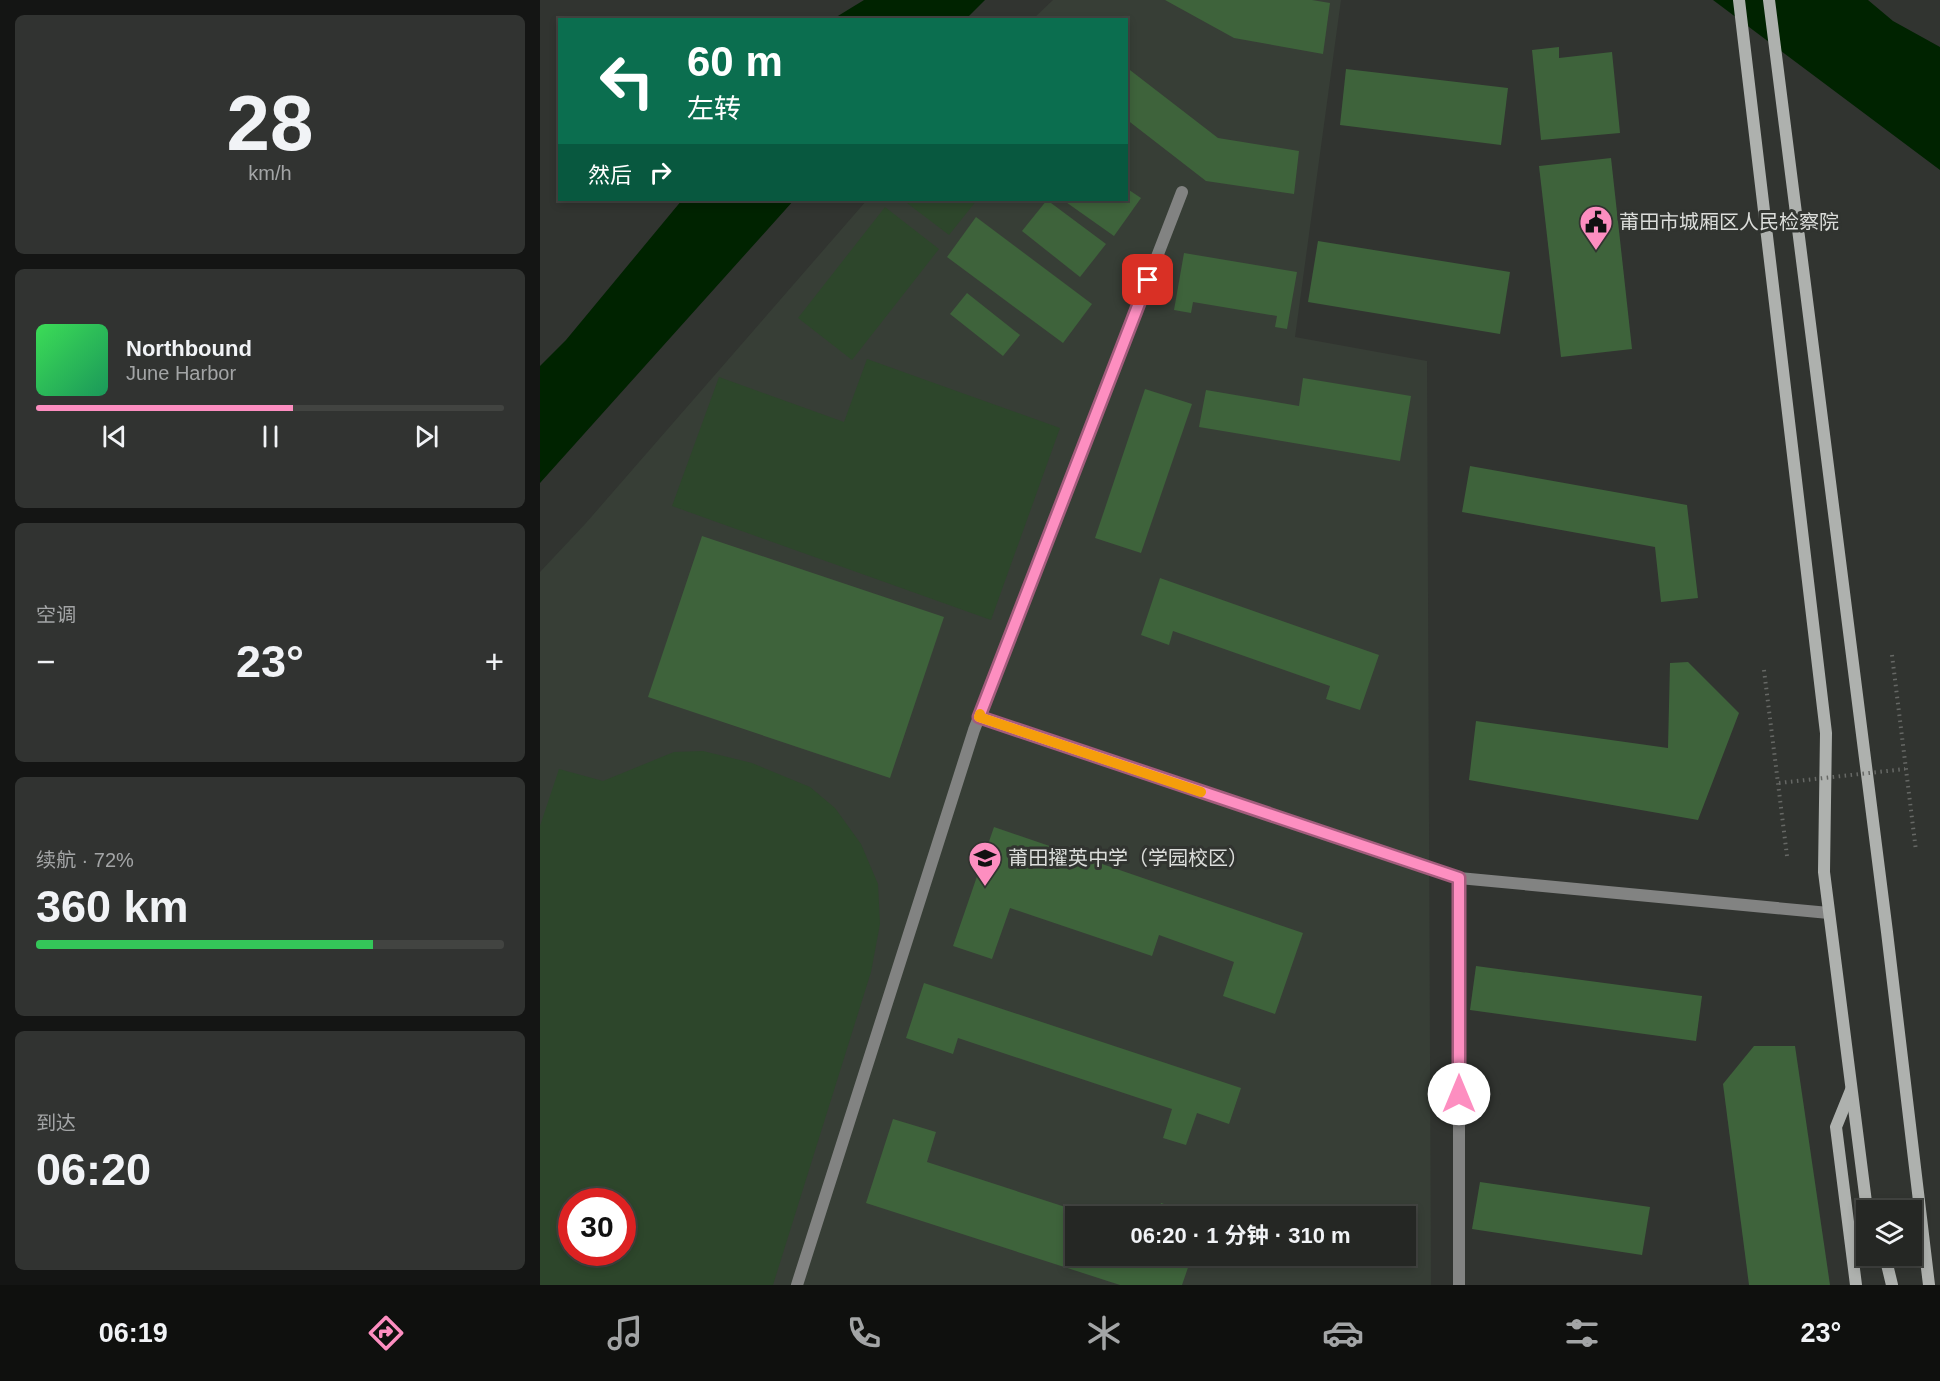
<!DOCTYPE html>
<html lang="zh">
<head>
<meta charset="utf-8">
<style>
	:root { --surface:#252724; --page:#313331; --text:#f1f3f6; --muted:#a3a5a6; --line:#424441; --accent:#fd8ec0 }
	body { margin:0; font-family:Arial,"Noto Sans SC",sans-serif; background:var(--page); color:var(--text); height:100vh; display:flex; flex-direction:column; font-size:22px; white-space:nowrap }
	* { box-sizing:border-box; margin:0 }
	p { font-size:20px; color:var(--muted) }
	.icon { flex:none; width:33px; height:33px; fill:none; stroke:currentColor; stroke-width:2; stroke-linecap:round; stroke-linejoin:round }
	.map { position:relative; flex:1; overflow:hidden }
	.drawer { display:flex; flex-direction:column; gap:15px; padding:15px; background:#141514; width:540px }
	.drawer>* { flex:none }
	.top-card { position:absolute; left:18px; top:18px; width:570px; height:183px; border-radius:0px; box-shadow:0 3px 9px #0003,0 0 0 2px var(--line); background:#0b6e4f; color:#fff; overflow:hidden }
	.fabs { position:absolute; left:1316px; top:1200px; display:grid; gap:12px }
	.fabs a { display:grid; place-items:center; width:66px; height:66px; border-radius:0px; background:var(--surface); box-shadow:0 3px 9px #0003,0 0 0 2px var(--line); font-size:30px }
	.speed { position:absolute; left:18px; top:1188px; display:flex; gap:12px; font-size:30px; font-weight:700; text-align:center }
	.speed>* { display:grid; place-content:center; width:78px; height:78px; border-radius:50%; background:var(--surface); box-shadow:0 3px 9px #0003,0 0 0 2px var(--line); line-height:1 }
	.speed .limit { border:9px solid #d22; background:#fff; color:#111 }
	.pin { position:absolute; display:grid; place-items:center; width:51px; height:51px; color:#fff; margin:-26px; border-radius:12px; box-shadow:0 3px 9px #0006 }
	.me { position:absolute; width:66px; margin:-33px; rotate:0deg; stroke-linejoin:round; filter:drop-shadow(0 0 4px #0008) }
	.turn { display:flex; align-items:center; gap:21px; height:126px; padding:0 30px; font-size:27px }
	.turn .icon { width:78px; height:78px; stroke-width:2.5 }
	.turn b { display:block; font-size:42px; line-height:51px }
	.then { display:flex; align-items:center; height:57px; padding:0 30px; background:#0003; gap:12px; font-size:22px }
	.big { font-size:45px; font-weight:700; line-height:1.1 }
	.drawer .tile { flex:1; display:flex; flex-direction:column; justify-content:center; gap:9px; min-width:0; padding:0 21px; border-radius:9px; background:var(--page) }
	.drawer .dial { align-items:center; gap:0 }
	.dial b { font-size:78px; line-height:1 }
	.song { display:flex; align-items:center; gap:18px }
	.cover { width:72px; height:72px; border-radius:9px; background:linear-gradient(135deg,hsl(130 70% 55%),hsl(150 70% 35%)) }
	.played { height:6px; border-radius:3px; background:linear-gradient(90deg,var(--accent) 55%,var(--line) 55%) }
	.keys { display:flex; justify-content:space-around; direction:ltr }
	.heat { display:flex; justify-content:space-between; align-items:center; font-size:33px; direction:ltr }
	.charge { height:9px; border-radius:4px; background:linear-gradient(90deg,#34c759 72%,var(--line) 0) }
	.trip { position:absolute; left:525px; top:1206px; width:351px; height:60px; border-radius:0px; background:var(--surface); box-shadow:0 3px 9px #0003,0 0 0 2px var(--line); font-weight:700; line-height:60px; text-align:center }
	.tab-bar { display:flex; height:96px; justify-content:space-around; align-items:center; background:#0f100e; color:var(--muted) }
	.tab-bar .icon { width:42px; height:42px }
	.tab-bar .active { color:var(--accent) }
	.tab-bar b { font-size:27px; color:var(--text) }
	main { display:flex; flex:1; min-height:0 }
	.map>svg:first-child { display:block }
</style>
</head>
<body>
<main>
<section class="drawer">
<div class="tile dial"><b>28</b><p>km/h</p></div>
<div class="tile">
<div class="song"><i class="cover"></i><div><b>Northbound</b><p>June Harbor</p></div></div>
<div class="played"></div>
<div class="keys"><svg class="icon" aria-label="previous" viewBox="0 0 24 24"><path d="M18 5L8 12l10 7zM5 5v14"/></svg><svg class="icon" aria-label="pause" viewBox="0 0 24 24"><path d="M8 5v14M16 5v14"/></svg><svg class="icon" aria-label="next" viewBox="0 0 24 24"><path d="M6 5l10 7-10 7zM19 5v14"/></svg></div>
</div>
<div class="tile"><p>空调</p>
<div class="heat"><a>−</a><b class="big">23°</b><a>+</a></div>
</div>
<div class="tile"><p>续航 · 72%</p><b class="big">360 km</b><div class="charge"></div></div>
<div class="tile"><p>到达</p><b class="big">06:20</b></div>
</section>
<div class="map">
<svg width="1400" height="1285" viewBox="0 0 1400 1285">
	<rect width="100%" height="100%" fill="#313430"/>
	<path fill="#373e36" fill-rule="evenodd" d="M513,0H801L755,337L887,361L891,1285H0V572L46,523L327,200H586V20L493,19ZM32,1202H82V1252H32ZM536,1216H866V1256H536Z"/>
	<g fill="#2d462b" fill-rule="evenodd">
		<polygon points="363,200 437,200 409,235"/>
		<polygon points="345,207 399,249 312,360 258,318"/>
		<polygon points="327,359 520,428 451,620 132,506 179,377 304,422"/>
		<path d="M163,751L212,763L270,787L295,808L321,844L338,884L340,924L331,972L233,1285H0V826L19,769L63,781L134,752ZM32,1202H82V1252H32Z"/>
	</g>
	<g fill="#002300">
		<polygon points="324,0 445,0 426,19 293,19"/>
		<polygon points="1173,0 1328,0 1353,21 1400,47 1400,170"/>
		<polygon points="142,200 254,200 0,483 0,366 26,340"/>
	</g>
	<g fill="#3e633b">
		<polygon points="625,0 772,0 790,3 783,54 694,38"/>
		<polygon points="1019,47 1019,58 1072,52 1080,133 1001,140 992,50"/>
		<polygon points="586,67 678,138 759,151 754,194 666,181 586,119"/>
		<polygon points="806,69 968,88 961,145 800,125"/>
		<polygon points="1071,158 1092,349 1021,357 999,166"/>
		<polygon points="586,188 601,198 574,236 523,200 586,200"/>
		<polygon points="507,200 566,244 540,277 482,231"/>
		<polygon points="436,217 552,304 523,343 407,257"/>
		<polygon points="778,241 970,272 960,334 768,302"/>
		<polygon points="644,253 757,272 747,329 735,327 737,316 653,302 651,313 634,310"/>
		<polygon points="427,293 480,335 463,356 410,314"/>
		<polygon points="763,378 871,396 860,461 659,427 666,390 759,406"/>
		<polygon points="605,389 652,404 601,553 555,538"/>
		<polygon points="930,466 1147,505 1158,598 1121,602 1115,547 922,512"/>
		<polygon points="162,536 404,617 350,778 108,697"/>
		<polygon points="620,578 839,655 820,710 786,699 790,686 633,631 629,645 601,635"/>
		<polygon points="1148,662 1199,713 1158,820 929,780 936,721 1128,748 1130,663"/>
		<polygon points="454,827 763,933 735,1014 683,996 694,962 619,935 612,956 470,908 452,959 413,946"/>
		<polygon points="936,966 1162,996 1156,1041 930,1010"/>
		<polygon points="384,983 701,1088 689,1124 657,1113 646,1145 623,1138 632,1109 418,1038 413,1054 366,1038"/>
		<polygon points="1214,1046 1255,1046 1290,1285 1209,1285 1183,1084"/>
		<polygon points="353,1119 396,1132 387,1162 553,1216 536,1216 536,1256 652,1256 642,1285 580,1285 326,1203"/>
		<polygon points="940,1182 1110,1207 1102,1255 932,1229"/>
		<polygon points="621,1203 661,1216 616,1216"/>
	</g>
	<g fill="none" stroke-linecap="round" stroke-linejoin="round">
		<g stroke="#666865" stroke-width="4" stroke-dasharray="1.5 4.5" stroke-linecap="butt">
			<polyline points="1352,655 1376,851"/>
			<polyline points="1224,670 1247,856"/>
		</g>
		<g stroke="#828382" stroke-width="12">
			<polyline points="439,717 919,878"/>
			<polyline points="257,1285 434,730 642,192"/>
		</g>
		<polyline stroke="#828382" stroke-width="12" points="919,1285 919,878 1289,913"/>
		<g stroke="#aeb1ae" stroke-width="12">
			<polyline points="1199,0 1286,733 1284,872 1327,1210"/>
			<polyline points="1229,0 1347,932 1389,1285"/>
			<polyline points="1311,1090 1296,1127 1316,1285"/>
			<polyline points="1345,1256 1352,1285"/>
		</g>
		<polyline stroke="#666865" stroke-width="4" stroke-dasharray="1.5 4.5" stroke-linecap="butt" points="1239,783 1365,769"/>
	</g>
	<g fill="none" stroke-linecap="round" stroke-linejoin="round">
		<defs>
			<polyline id="route" points="608,280 439,717 919,878 919,1094"/>
		</defs>
		<use href="#route" stroke="#a45c7d" stroke-width="15"/>
		<use href="#route" stroke="#fd8ec0" stroke-width="10"/>
		<polyline stroke="#f59e0b" stroke-width="10" points="440,714 439,717 661,792"/>
	</g>
	<defs>
		<symbol id="civic-pin" viewBox="-11 -11 22 30"><path d="M0 17L-7.5 6A9.5 9.5 0 1 1 7.5 6Z" fill="#fd8ec0" stroke="#313430"/><path d="M-.6-6.5H3V-4.5H.6V-3L4-1V1h2V6H-6V1h2V-1L-.6-3ZM-1.2 2.5V6h2.4V2.5Z" fill="#111"/></symbol>
		<symbol id="school-pin" viewBox="-11 -11 22 30"><path d="M0 17L-7.5 6A9.5 9.5 0 1 1 7.5 6Z" fill="#fd8ec0" stroke="#313430"/><path d="M0-5L7-2L0 1L-7-2ZM-4 1L0 2.5L4 1V4Q0 6-4 4Z" fill="#111"/></symbol>
	</defs>
	<g fill-rule="evenodd">
		<use href="#civic-pin" x="1037" y="203" width="38" height="52"/>
		<use href="#school-pin" x="426" y="839" width="38" height="52"/>
	</g>
	<g text-anchor="middle" dominant-baseline="central" stroke-width="6" stroke-linejoin="round" paint-order="stroke">
		<g font-size="20" fill="#dbddda" stroke="#313430" text-anchor="start">
			<text x="1079" y="222">莆田市城厢区人民检察院</text>
			<text x="468" y="858">莆田擢英中学（学园校区）</text>
		</g>
	</g>
</svg>
<div class="fabs">
<a><svg class="icon" aria-label="layers" viewBox="0 0 24 24"><path d="M12 4l9 5-9 5-9-5zM3 14l9 5 9-5"/></svg></a>
</div>
<div class="speed"><div class="limit">30</div></div>
<div class="pin" style="left:608px;top:280px;background:#d93025"><svg class="icon" aria-label="arrive" viewBox="0 0 24 24"><path d="M6 21V4h12l-3 4 3 4H6"/></svg></div>
<svg class="me" style="left:919px;top:1094px" viewBox="-20 -20 40 40"><circle r="19" fill="#fff"/><path d="M0-13L10 11 0 6-10 11z" fill="#fd8ec0"/></svg>
<div class="trip">06:20 · 1 分钟 · 310 m</div>
<div class="top-card">
<div class="turn"><svg class="icon" aria-label="left" viewBox="0 0 24 24"><path d="M17 20v-9H6M10 6l-5 5 5 5"/></svg><div><b>60 m</b>左转</div></div>
<div class="then">然后<svg class="icon" aria-label="right" viewBox="0 0 24 24"><path d="M7 20v-9h11M14 6l5 5-5 5"/></svg></div>
</div>
</div>
</main>
<nav class="tab-bar">
<b>06:19</b>
<svg class="icon active" aria-label="directions" viewBox="0 0 24 24"><path d="M12 3l9 9-9 9-9-9zM9 14v-3h6M13 9l2 2-2 2"/></svg>
<svg class="icon" aria-label="music" viewBox="0 0 24 24"><path d="M9 18V5l10-2v13"/><circle cx="6" cy="18" r="3"/><circle cx="16" cy="16" r="3"/></svg>
<svg class="icon" aria-label="phone" viewBox="0 0 24 24"><path d="M5 4h4l2 5-3 2q2 4 5 5l2-3 5 2v4C11 20 4 13 5 4z"/></svg>
<svg class="icon" aria-label="climate" viewBox="0 0 24 24"><path d="M12 3v18M4 7l16 10M4 17L20 7"/></svg>
<svg class="icon" aria-label="car" viewBox="0 0 24 24"><path d="M5 17H2v-5l4-1 3-4h7l3 4 3 1v5h-3M9 17h6M6 11h13"/><circle cx="7" cy="17" r="2"/><circle cx="17" cy="17" r="2"/></svg>
<svg class="icon" aria-label="filters" viewBox="0 0 24 24"><path d="M4 7h16M4 17h16"/><circle cx="9" cy="7" r="2"/><circle cx="15" cy="17" r="2"/></svg>
<b>23°</b>
</nav>
</body>
</html>
